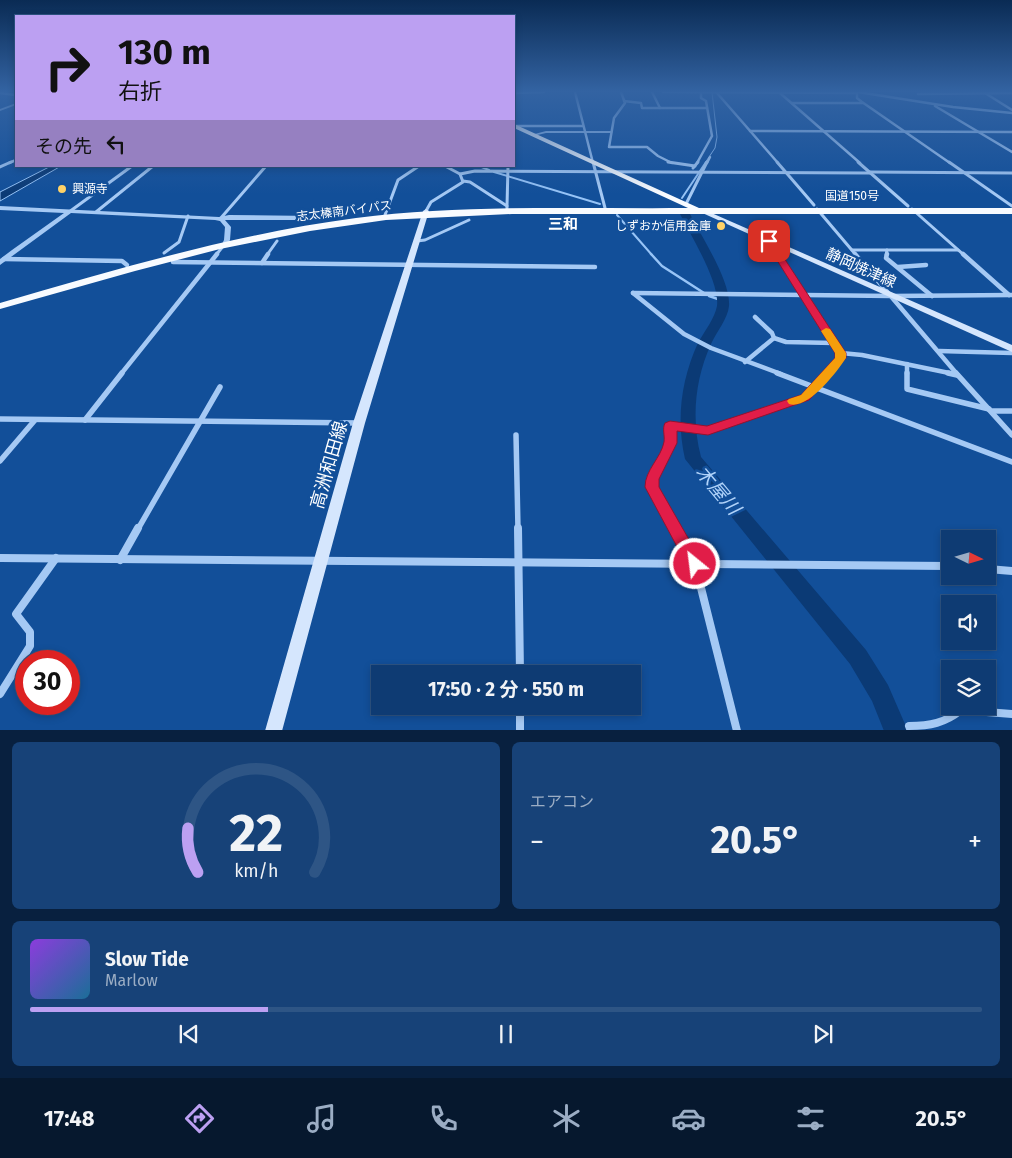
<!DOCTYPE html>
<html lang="ja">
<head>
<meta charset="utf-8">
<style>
	:root { --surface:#0e3b73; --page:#174278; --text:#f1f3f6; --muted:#9badc4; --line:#2e5585; --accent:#bca0f2 }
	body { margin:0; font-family:"Fira Sans","Noto Sans JP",sans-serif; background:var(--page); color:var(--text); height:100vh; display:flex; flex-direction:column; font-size:19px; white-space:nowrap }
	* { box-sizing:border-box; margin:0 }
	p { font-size:16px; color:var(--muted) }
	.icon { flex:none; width:28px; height:28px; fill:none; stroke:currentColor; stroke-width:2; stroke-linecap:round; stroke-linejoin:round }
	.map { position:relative; height:730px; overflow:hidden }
	.drawer { display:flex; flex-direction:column; gap:12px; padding:12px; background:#08203f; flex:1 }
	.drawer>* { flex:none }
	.guide { position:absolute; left:15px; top:15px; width:500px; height:152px; border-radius:0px; box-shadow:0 2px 8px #0003,0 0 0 1px var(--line); background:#bca0f2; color:#111; overflow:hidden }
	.needle { width:32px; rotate:95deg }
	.controls { position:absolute; left:941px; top:530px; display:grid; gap:10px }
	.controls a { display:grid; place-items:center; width:55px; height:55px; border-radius:0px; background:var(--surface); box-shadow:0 2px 8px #0003,0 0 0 1px var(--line); font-size:25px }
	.speed { position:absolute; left:15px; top:650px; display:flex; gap:10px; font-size:25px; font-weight:700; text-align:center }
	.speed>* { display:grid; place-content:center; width:65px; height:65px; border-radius:50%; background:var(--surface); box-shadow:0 2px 8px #0003,0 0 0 1px var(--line); line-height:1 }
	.speed .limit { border:8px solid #d22; background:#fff; color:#111 }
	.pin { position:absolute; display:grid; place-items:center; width:42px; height:42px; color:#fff; margin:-21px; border-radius:10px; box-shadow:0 2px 8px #0006 }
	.me { position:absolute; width:55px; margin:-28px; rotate:331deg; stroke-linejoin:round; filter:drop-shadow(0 0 4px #0008) }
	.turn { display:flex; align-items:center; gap:18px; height:105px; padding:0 20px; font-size:22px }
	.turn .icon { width:65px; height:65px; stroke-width:2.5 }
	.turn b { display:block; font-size:35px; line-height:42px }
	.then { display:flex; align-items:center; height:48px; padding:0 20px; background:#0003; gap:10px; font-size:19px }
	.big { font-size:38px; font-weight:700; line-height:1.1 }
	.drawer .tile { flex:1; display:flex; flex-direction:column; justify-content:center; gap:8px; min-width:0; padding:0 18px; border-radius:8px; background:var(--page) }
	.drawer .dial { align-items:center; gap:0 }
	.dial svg { height:130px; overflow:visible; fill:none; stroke:var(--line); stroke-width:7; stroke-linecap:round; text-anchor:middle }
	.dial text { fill:var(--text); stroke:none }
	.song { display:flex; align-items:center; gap:15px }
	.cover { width:60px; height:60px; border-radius:8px; background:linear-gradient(135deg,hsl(270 70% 55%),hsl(200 70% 35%)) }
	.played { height:5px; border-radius:2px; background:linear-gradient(90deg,var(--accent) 25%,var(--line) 25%) }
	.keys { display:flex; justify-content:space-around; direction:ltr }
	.heat { display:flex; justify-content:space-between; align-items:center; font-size:28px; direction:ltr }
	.drawer .tiles { flex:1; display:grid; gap:12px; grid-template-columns:1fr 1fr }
	.tile:last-child { grid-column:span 2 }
	.trip { position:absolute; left:371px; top:665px; width:270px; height:50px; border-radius:0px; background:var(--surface); box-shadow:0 2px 8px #0003,0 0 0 1px var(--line); font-weight:700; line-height:50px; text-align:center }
	.tab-bar { display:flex; height:80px; justify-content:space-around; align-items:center; background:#06182e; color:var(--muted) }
	.tab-bar .icon { width:35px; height:35px }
	.tab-bar .selected { color:var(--accent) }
	.tab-bar b { font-size:22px; color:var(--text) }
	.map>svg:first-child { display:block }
</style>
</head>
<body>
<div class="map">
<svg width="1012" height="731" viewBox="0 0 1012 731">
	<rect width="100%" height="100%" fill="#124f99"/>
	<polygon fill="#0b3a75" stroke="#97c4f7" points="51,166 61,166 0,201 0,192"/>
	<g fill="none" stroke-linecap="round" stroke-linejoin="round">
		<polyline stroke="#97c4f7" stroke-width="1" points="705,163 715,148 717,137 712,92"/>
		<g stroke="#97c4f7" stroke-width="2">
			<polyline points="479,166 489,170"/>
			<polyline points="494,172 600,204"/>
			<polyline points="682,198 706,162"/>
			<polyline points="617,215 652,255"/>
		</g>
		<g stroke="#97c4f7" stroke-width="2.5">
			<polyline points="651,254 662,266 704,293"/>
			<polyline points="709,296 724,301"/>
		</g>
		<path fill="#0b3a75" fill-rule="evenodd" d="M685,211L690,214C701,236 731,281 729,306C728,318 716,333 711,344C695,379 691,419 701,457L866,650L888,685L908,731H884L872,701L850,664L685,459C676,420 681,380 698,343C704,332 715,318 717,306C720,282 691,236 680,214Z"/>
		<g stroke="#a5c9f4" stroke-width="2.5">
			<polyline points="575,92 593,163"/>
			<polyline points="621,92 625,103 614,118 609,147 647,147 658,156 672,163"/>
			<polyline points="652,92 660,108"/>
			<polyline points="663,92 857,93"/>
			<polyline points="857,92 857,98 862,102 950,163"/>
			<polyline points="858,92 953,107 1012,113"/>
			<polyline points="0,93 16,95"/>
			<polyline points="514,93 544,92"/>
			<polyline points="717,93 778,163"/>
			<polyline points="780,93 860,163"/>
			<polyline points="985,93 1012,110"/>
			<polyline points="918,94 1012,93"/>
			<polyline points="624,101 641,103 642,108 707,108"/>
			<polyline points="792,103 863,103"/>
			<polyline points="935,106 1012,152"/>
			<polyline points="515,126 583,126"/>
			<polyline points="750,131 1012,132"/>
			<polyline points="9,163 16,160"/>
			<polyline points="697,163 712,136 706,101 701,98 701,93"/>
			<polyline points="707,163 710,157"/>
		</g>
		<g stroke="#a5c9f4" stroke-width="3">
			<polyline points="593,162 605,208"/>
			<polyline points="668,162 695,166"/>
			<polyline points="777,162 814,205"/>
			<polyline points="858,162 908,206"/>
			<polyline points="949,162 1012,206"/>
			<polyline points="0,167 11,162"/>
			<polyline points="693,168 698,162"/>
			<polyline points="870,172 1012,173"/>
			<polyline points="460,174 475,171 870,173"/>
			<polyline points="463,181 470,182 507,206 507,209"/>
			<polyline points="686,204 707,162"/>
			<polyline points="507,206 508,166"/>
			<polyline points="817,209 856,255"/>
			<polyline points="912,209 964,255"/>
			<polyline points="426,211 431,202 463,182 460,174 445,166"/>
			<polyline points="69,212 132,166"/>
			<polyline points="96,212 153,166"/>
			<polyline points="385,215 398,180 419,166"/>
			<polyline points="220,219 266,166"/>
			<polyline points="417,241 425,240 469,220"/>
			<polyline points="769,241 778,255"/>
			<polyline points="852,250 958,250"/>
			<polyline points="164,253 179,242 188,216"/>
			<polyline points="216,255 224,245"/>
			<polyline points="267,255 277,241"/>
			<polyline points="886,255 887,250"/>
		</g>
		<g stroke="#a5c9f4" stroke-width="4.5">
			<polyline points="777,254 841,353 841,358 826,374"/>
			<polyline points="855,254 957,374"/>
			<polyline points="887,254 886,258 932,296"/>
			<polyline points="963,254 1009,295"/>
			<polyline points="4,259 122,261 127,265"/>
			<polyline points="173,262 595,267"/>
			<polyline points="262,263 268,254"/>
			<polyline points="898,267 926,265"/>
			<polyline points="633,293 684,334 711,348 781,374"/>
			<polyline points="633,293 891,296 1012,295"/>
			<polyline points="774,338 786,342 834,343"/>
			<polyline points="939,351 1012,353"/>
			<polyline points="841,353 862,355 954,374"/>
			<polyline points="745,362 774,338 772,333 755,317"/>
			<polyline points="907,364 907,374"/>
			<polyline points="121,374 217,254"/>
		</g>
		<g stroke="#a5c9f4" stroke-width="5.5">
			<polyline points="777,373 1012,462"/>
			<polyline points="907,373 907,389 989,409"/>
			<polyline points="948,373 957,375"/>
			<polyline points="956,373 1012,435"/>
			<polyline points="992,411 1012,411"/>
			<polyline points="0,419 359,423"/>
			<polyline points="85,420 122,373"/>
			<polyline points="516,435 518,529"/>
			<polyline points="0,461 35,420"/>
			<polyline points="138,529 220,387"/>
			<polyline points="676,529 652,487 652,479 671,443 670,426 707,430 805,397 827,373"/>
		</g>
		<g stroke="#a5c9f4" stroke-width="8">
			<polyline points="518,528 520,674"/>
			<polyline points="675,528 695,564 737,731"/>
			<polyline points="0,558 950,566"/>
			<polyline points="120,560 138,528"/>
			<polyline points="988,569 1012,571"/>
			<polyline points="0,694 30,646 30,632 16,614 56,558"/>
			<polyline points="520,706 520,731"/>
			<path d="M911,731L909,726C930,726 945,723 961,710L1012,714"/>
		</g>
		<g fill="#a5c9f4" fill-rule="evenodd">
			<polygon points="16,103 16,105 0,111 0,109"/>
			<polygon points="546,131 611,131 613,132 611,133 546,133 533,136 531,135"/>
			<polygon points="0,206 219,217 229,215 314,216 317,218 314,220 225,220 231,227 230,240 227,245 225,246 222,244 224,240 225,227 220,221 215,220 71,213 0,265 0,259 12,250 64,213 0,210"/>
		</g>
		<g fill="#d5e6fd" fill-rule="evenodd">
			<polygon points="700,208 1012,345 1012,352 698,211 697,210"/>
			<polygon points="426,209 429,211 365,423 282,731 265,731 353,423 423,211"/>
		</g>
		<path fill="#f8fbff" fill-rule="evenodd" d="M514,124L699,208H1012V214H512L386,220L310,231L220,249L135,271L0,309V303C117,269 235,234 356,218C465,204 577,209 688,208L514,128Z"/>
	</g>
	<linearGradient id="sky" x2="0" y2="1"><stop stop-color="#0a2b54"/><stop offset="0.47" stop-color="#3363a2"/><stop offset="1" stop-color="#3363a2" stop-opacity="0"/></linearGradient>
	<rect width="1012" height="194" fill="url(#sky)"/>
	<path fill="#e11d48" stroke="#92132f" d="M766,239L773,241L846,353V358L809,400L708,435L677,431V443L659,479V487L703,564L700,569L695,571L689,569L645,487C645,470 661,458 664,442C665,435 662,429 665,423L670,421L707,426L801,395L835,358V353L765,241Z"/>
	<path fill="#f59e0b" d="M826,328L830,329L846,353V358C836,373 808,410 789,404L787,401L789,399L801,395L835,358V353L821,331Z"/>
	<g fill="#ffd267" stroke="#124f99" stroke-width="2">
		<circle cx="62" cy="189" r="5"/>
		<circle cx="721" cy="226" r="5"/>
	</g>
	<g text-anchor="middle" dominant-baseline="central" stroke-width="5" stroke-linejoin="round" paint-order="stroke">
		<g font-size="12" fill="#fff" stroke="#124f99" text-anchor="start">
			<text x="72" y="189">興源寺</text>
			<text x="711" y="226" text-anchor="end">しずおか信用金庫</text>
		</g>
		<g font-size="12" fill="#fff" stroke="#124f99">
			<text x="852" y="196">国道150号</text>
			<text transform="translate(344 211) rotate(-7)">志太榛南バイパス</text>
		</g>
		<g font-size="15" font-weight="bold" fill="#fff" stroke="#124f99">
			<text x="563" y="224">三和</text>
		</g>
		<g font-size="15" fill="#fff" stroke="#124f99">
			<text transform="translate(861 268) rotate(24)">静岡焼津線</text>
		</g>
		<g font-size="18" fill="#fff" stroke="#124f99">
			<text transform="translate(329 465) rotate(-74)">高洲和田線</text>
		</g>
		<g font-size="19" font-style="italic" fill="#b1d3fa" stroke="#124f99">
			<text transform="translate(718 490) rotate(50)">木屋川</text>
		</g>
	</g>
</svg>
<div class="controls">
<a><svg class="needle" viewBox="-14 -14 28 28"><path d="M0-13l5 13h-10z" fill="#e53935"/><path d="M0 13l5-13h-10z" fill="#9badc4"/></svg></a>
<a><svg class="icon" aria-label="sound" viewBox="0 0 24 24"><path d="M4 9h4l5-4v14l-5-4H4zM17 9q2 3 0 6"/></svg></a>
<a><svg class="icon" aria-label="layers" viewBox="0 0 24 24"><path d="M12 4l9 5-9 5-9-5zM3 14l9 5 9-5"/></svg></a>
</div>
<div class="speed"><div class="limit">30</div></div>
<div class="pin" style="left:769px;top:241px;background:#d93025"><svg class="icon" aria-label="arrive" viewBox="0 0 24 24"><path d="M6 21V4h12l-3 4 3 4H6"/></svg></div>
<svg class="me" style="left:695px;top:564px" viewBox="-20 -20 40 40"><circle r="17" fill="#e11d48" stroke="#fff" stroke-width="3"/><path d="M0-11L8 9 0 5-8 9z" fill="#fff"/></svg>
<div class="trip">17:50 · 2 分 · 550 m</div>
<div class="guide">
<div class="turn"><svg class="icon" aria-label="right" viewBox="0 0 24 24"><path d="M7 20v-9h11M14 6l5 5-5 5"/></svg><div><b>130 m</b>右折</div></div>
<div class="then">その先<svg class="icon" aria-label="left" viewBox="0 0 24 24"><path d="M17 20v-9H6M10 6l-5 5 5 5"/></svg></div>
</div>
</div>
<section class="drawer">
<div class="tiles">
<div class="tile dial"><svg viewBox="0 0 100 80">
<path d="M14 69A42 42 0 1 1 86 69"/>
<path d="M14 69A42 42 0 0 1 8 42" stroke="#bca0f2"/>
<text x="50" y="56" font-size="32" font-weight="700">22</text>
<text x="50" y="72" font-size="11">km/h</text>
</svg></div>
<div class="tile"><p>エアコン</p>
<div class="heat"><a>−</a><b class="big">20.5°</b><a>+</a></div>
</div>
<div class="tile">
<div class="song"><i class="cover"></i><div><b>Slow Tide</b><p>Marlow</p></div></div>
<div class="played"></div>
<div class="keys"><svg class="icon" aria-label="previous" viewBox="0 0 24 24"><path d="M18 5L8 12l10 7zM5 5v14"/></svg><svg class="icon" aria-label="pause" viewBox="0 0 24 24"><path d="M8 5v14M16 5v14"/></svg><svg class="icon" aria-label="next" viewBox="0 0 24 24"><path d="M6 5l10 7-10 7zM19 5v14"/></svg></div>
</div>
</div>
</section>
<nav class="tab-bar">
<b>17:48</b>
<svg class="icon selected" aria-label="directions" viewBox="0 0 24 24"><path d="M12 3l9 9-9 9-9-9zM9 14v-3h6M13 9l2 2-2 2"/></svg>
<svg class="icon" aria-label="music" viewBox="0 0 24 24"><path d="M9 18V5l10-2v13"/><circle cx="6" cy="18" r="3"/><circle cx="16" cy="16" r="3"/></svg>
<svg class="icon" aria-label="phone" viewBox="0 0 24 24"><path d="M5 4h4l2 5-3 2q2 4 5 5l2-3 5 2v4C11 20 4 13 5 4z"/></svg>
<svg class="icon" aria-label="climate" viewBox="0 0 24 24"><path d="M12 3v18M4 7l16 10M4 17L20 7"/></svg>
<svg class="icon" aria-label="car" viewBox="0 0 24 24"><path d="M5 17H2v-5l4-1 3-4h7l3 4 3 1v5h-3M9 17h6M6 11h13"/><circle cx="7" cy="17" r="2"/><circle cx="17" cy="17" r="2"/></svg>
<svg class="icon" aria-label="filters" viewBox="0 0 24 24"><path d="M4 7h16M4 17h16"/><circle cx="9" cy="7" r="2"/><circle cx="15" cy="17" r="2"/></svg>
<b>20.5°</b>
</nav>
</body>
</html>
